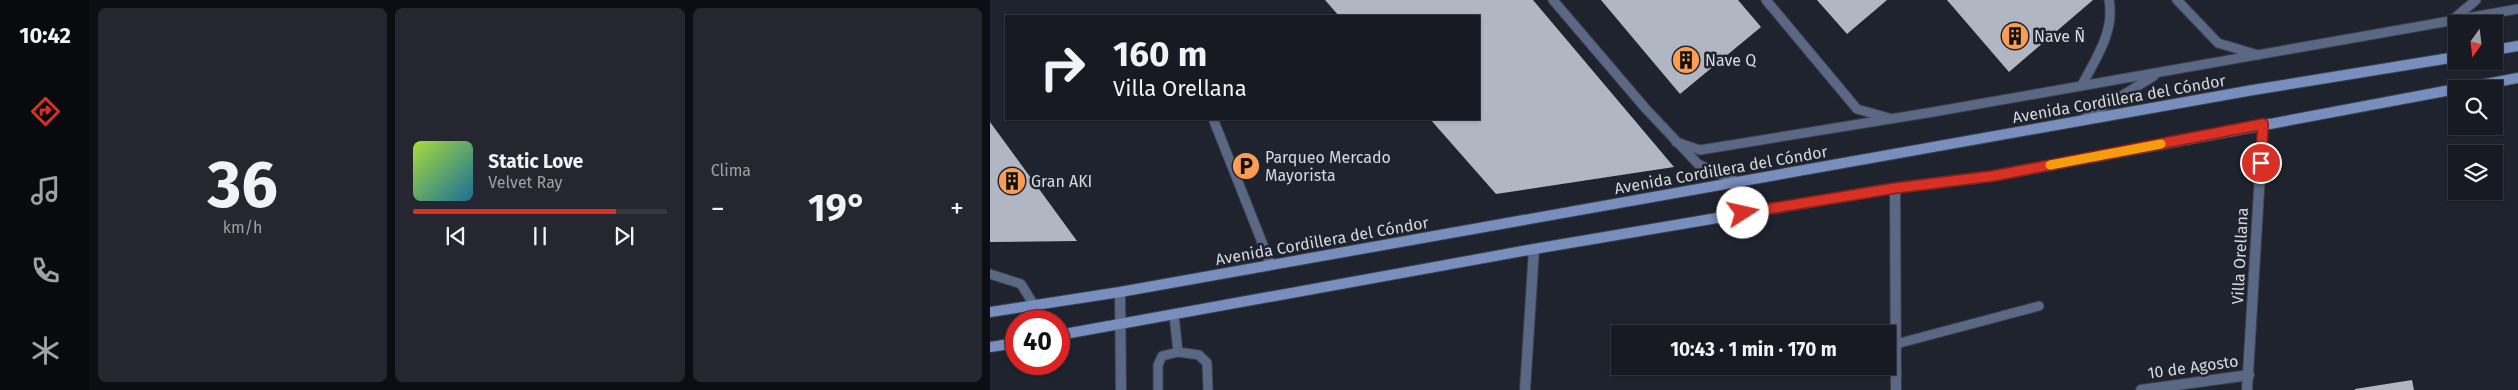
<!DOCTYPE html>
<html lang="es">
<head>
<meta charset="utf-8">
<style>
	:root { --surface:#171a22; --page:#24272f; --text:#f1f3f6; --muted:#9ea1a5; --line:#363840; --accent:#d93025 }
	body { margin:0; font-family:"Fira Sans",sans-serif; background:var(--page); color:var(--text); height:100vh; display:flex; flex-direction:column; font-size:19px; white-space:nowrap }
	* { box-sizing:border-box; margin:0 }
	p { font-size:16px; color:var(--muted) }
	.icon { flex:none; width:28px; height:28px; fill:none; stroke:currentColor; stroke-width:2; stroke-linecap:round; stroke-linejoin:round }
	.map { position:relative; flex:1; overflow:hidden }
	.sheet { display:flex; flex-direction:column; gap:8px; padding:8px; background:#0d0e13; width:900px }
	.sheet>* { flex:none }
	.guide { position:absolute; left:15px; top:15px; width:475px; height:105px; border-radius:0px; box-shadow:0 1px 4px #0004,0 0 0 1px var(--line); background:#171a22; color:var(--text); overflow:hidden }
	.needle { width:32px; rotate:194deg }
	.controls { position:absolute; left:1458px; top:15px; display:grid; gap:10px }
	.controls a { display:grid; place-items:center; width:55px; height:55px; border-radius:0px; background:var(--surface); box-shadow:0 1px 4px #0004,0 0 0 1px var(--line); font-size:25px }
	.speed { position:absolute; left:15px; top:310px; display:flex; gap:10px; font-size:25px; font-weight:700; text-align:center }
	.speed>* { display:grid; place-content:center; width:65px; height:65px; border-radius:50%; background:var(--surface); box-shadow:0 1px 4px #0004,0 0 0 1px var(--line); line-height:1 }
	.speed .limit { border:8px solid #d22; background:#fff; color:#111 }
	.pin { position:absolute; display:grid; place-items:center; width:42px; height:42px; color:#fff; margin:-21px; border:2px solid #fff; border-radius:50%; box-shadow:0 1px 5px #0007 }
	.me { position:absolute; width:55px; margin:-28px; rotate:80deg; stroke-linejoin:round; filter:drop-shadow(0 0 4px #0008) }
	.turn { display:flex; align-items:center; gap:18px; height:105px; padding:0 25px; font-size:22px }
	.turn .icon { width:65px; height:65px; stroke-width:2.5 }
	.turn b { display:block; font-size:35px; line-height:42px }
	.big { font-size:38px; font-weight:700; line-height:1.1 }
	.sheet .widget { flex:1; display:flex; flex-direction:column; justify-content:center; gap:8px; min-width:0; padding:0 18px; border-radius:8px; background:var(--page) }
	.sheet .dial { align-items:center; gap:0 }
	.dial b { font-size:65px; line-height:1 }
	.song { display:flex; align-items:center; gap:15px }
	.cover { width:60px; height:60px; border-radius:8px; background:linear-gradient(135deg,hsl(80 70% 55%),hsl(200 70% 35%)) }
	.played { height:5px; border-radius:2px; background:linear-gradient(90deg,var(--accent) 80%,var(--line) 80%) }
	.keys { display:flex; justify-content:space-around; direction:ltr }
	.heat { display:flex; justify-content:space-between; align-items:center; font-size:28px; direction:ltr }
	.sheet .tiles { flex:1; display:grid; gap:8px; grid-template-columns:repeat(3,1fr) }
	.trip { position:absolute; left:621px; top:325px; width:285px; height:50px; border-radius:0px; background:var(--surface); box-shadow:0 1px 4px #0004,0 0 0 1px var(--line); font-weight:700; line-height:50px; text-align:center }
	main { display:flex; flex:1; min-height:0 }
	.tabs { display:flex; flex-direction:column; width:90px; justify-content:space-around; align-items:center; background:#090a0e; color:var(--muted) }
	.tabs .icon { width:35px; height:35px }
	.tabs .selected { color:var(--accent) }
	.tabs b { font-size:22px; color:var(--text) }
	.map>svg:first-child { display:block }
</style>
</head>
<body>
<main>
<nav class="tabs">
<b>10:42</b>
<svg class="icon selected" aria-label="directions" viewBox="0 0 24 24"><path d="M12 3l9 9-9 9-9-9zM9 14v-3h6M13 9l2 2-2 2"/></svg>
<svg class="icon" aria-label="music" viewBox="0 0 24 24"><path d="M9 18V5l10-2v13"/><circle cx="6" cy="18" r="3"/><circle cx="16" cy="16" r="3"/></svg>
<svg class="icon" aria-label="phone" viewBox="0 0 24 24"><path d="M5 4h4l2 5-3 2q2 4 5 5l2-3 5 2v4C11 20 4 13 5 4z"/></svg>
<svg class="icon" aria-label="climate" viewBox="0 0 24 24"><path d="M12 3v18M4 7l16 10M4 17L20 7"/></svg>
</nav>
<section class="sheet">
<div class="tiles">
<div class="widget dial"><b>36</b><p>km/h</p></div>
<div class="widget">
<div class="song"><i class="cover"></i><div><b>Static Love</b><p>Velvet Ray</p></div></div>
<div class="played"></div>
<div class="keys"><svg class="icon" aria-label="previous" viewBox="0 0 24 24"><path d="M18 5L8 12l10 7zM5 5v14"/></svg><svg class="icon" aria-label="pause" viewBox="0 0 24 24"><path d="M8 5v14M16 5v14"/></svg><svg class="icon" aria-label="next" viewBox="0 0 24 24"><path d="M6 5l10 7-10 7zM19 5v14"/></svg></div>
</div>
<div class="widget"><p>Clima</p>
<div class="heat"><a>−</a><b class="big">19°</b><a>+</a></div>
</div>
</div>
</section>
<div class="map">
<svg width="1528" height="390" viewBox="0 0 1528 390">
	<rect width="100%" height="100%" fill="#1f232d"/>
	<g fill="#b0b6c2">
		<polygon points="335,0 543,0 684,167 506,194 440,119 489,119 489,16 349,16"/>
		<polygon points="611,0 748,0 771,27 690,94"/>
		<polygon points="827,0 897,0 857,34"/>
		<polygon points="957,0 1103,0 1019,72"/>
		<polygon points="0,122 87,241 0,242"/>
		<polygon points="1422,380 1424,390 1365,390 1365,389"/>
	</g>
	<g fill="none" stroke-linecap="round" stroke-linejoin="round">
		<defs>
			<g id="lane">
				<polyline points="563,0 656,109 708,164 748,182"/>
				<polyline points="776,0 867,109 899,118"/>
				<polyline points="1187,0 1228,43 1268,55"/>
				<polyline points="1461,21 1486,0"/>
				<path d="M1092,85C1106,58 1125,31 1119,0"/>
				<polyline points="1092,120 1164,76"/>
				<polyline points="224,121 281,265"/>
				<polyline points="686,142 710,150 943,112 1528,9"/>
				<polyline points="0,274 31,284 44,305"/>
				<polyline points="184,315 188,352"/>
				<polyline points="906,344 1049,306"/>
				<polyline points="168,390 168,365 172,356 188,352 209,355 217,363 218,390"/>
			</g>
			<g id="street">
				<polyline points="905,188 906,390"/>
				<polyline points="130,292 131,390"/>
				<polyline points="535,390 544,249"/>
				<polyline points="1151,390 1259,375"/>
				<polyline points="1257,390 1273,124"/>
			</g>
			<g id="secondary">
				<polyline points="1504,50 1528,46"/>
				<polyline points="1469,89 1528,78"/>
				<polyline points="0,312 130,292 1263,90 1466,57"/>
				<polyline points="69,335 544,249 905,188 1003,176 1466,89"/>
				<polyline points="0,347 26,343"/>
			</g>
		</defs>
		<use href="#lane" stroke="#3c4049" stroke-width="11"/>
		<use href="#street" stroke="#3c4049" stroke-width="12"/>
		<use href="#secondary" stroke="#3c4049" stroke-width="12"/>
		<use href="#lane" stroke="#5a6886" stroke-width="9"/>
		<use href="#street" stroke="#5a6886" stroke-width="10"/>
		<use href="#secondary" stroke="#788ebf" stroke-width="10"/>
	</g>
	<g fill="none" stroke-linecap="round" stroke-linejoin="round">
		<defs>
			<polyline id="route" points="753,213 906,188 1003,176 1273,124 1271,163"/>
		</defs>
		<use href="#route" stroke="#8d1f18" stroke-width="12"/>
		<use href="#route" stroke="#d93025" stroke-width="9"/>
		<polyline stroke="#f59e0b" stroke-width="9" points="1060,165 1171,144"/>
	</g>
	<defs>
		<symbol id="building-disc" viewBox="-11 -11 22 22"><circle r="9.5" fill="#fd9d54" stroke="#1f232d"/><path d="M-4-6H4V6H1V3H-1V6H-4ZM-2.5-4.3h1.7v1.8h-1.7ZM.8-4.3h1.7v1.8H.8ZM-2.5-1h1.7V.8h-1.7ZM.8-1h1.7V.8H.8Z" fill="#111"/></symbol>
		<symbol id="parking-disc" viewBox="-11 -11 22 22"><circle r="9.5" fill="#fd9d54" stroke="#1f232d"/><path d="M-3.5-5.5H1a3.5 3.5 0 0 1 0 7H-1V5.5H-3.5ZM-1-3.4V-.6H.8a1.4 1.4 0 0 0 0-2.8Z" fill="#111"/></symbol>
	</defs>
	<g fill-rule="evenodd">
		<use href="#building-disc" x="1009" y="20" width="32" height="32"/>
		<use href="#building-disc" x="680" y="44" width="32" height="32"/>
		<use href="#parking-disc" x="240" y="150" width="32" height="32"/>
		<use href="#building-disc" x="6" y="165" width="32" height="32"/>
	</g>
	<g text-anchor="middle" dominant-baseline="central" stroke-width="5" stroke-linejoin="round" paint-order="stroke">
		<g font-size="16" fill="#d6d9df" stroke="#1f232d" text-anchor="start">
			<text x="1044" y="36">Nave Ñ</text>
			<text x="715" y="60">Nave Q</text>
			<text x="275" y="157">Parqueo Mercado<tspan x="275" dy="18">Mayorista</tspan></text>
			<text x="41" y="181">Gran AKI</text>
		</g>
		<g font-size="16" fill="#d6d9df" stroke="#1f232d">
			<text transform="translate(1129 99) rotate(-10)">Avenida Cordillera del Cóndor</text>
			<text transform="translate(731 170) rotate(-10)">Avenida Cordillera del Cóndor</text>
			<text transform="translate(332 241) rotate(-10)">Avenida Cordillera del Cóndor</text>
			<text transform="translate(1250 256) rotate(-87)">Villa Orellana</text>
			<text transform="translate(1203 367) rotate(-8)">10 de Agosto</text>
		</g>
	</g>
</svg>
<div class="controls">
<a><svg class="needle" viewBox="-14 -14 28 28"><path d="M0-13l5 13h-10z" fill="#e53935"/><path d="M0 13l5-13h-10z" fill="#9ea1a5"/></svg></a>
<a><svg class="icon" aria-label="search" viewBox="0 0 24 24"><circle cx="10" cy="10" r="6"/><path d="M15 15l6 6"/></svg></a>
<a><svg class="icon" aria-label="layers" viewBox="0 0 24 24"><path d="M12 4l9 5-9 5-9-5zM3 14l9 5 9-5"/></svg></a>
</div>
<div class="speed"><div class="limit">40</div></div>
<div class="pin" style="left:1271px;top:163px;background:#d93025"><svg class="icon" aria-label="arrive" viewBox="0 0 24 24"><path d="M6 21V4h12l-3 4 3 4H6"/></svg></div>
<svg class="me" style="left:753px;top:213px" viewBox="-20 -20 40 40"><circle r="19" fill="#fff"/><path d="M0-13L10 11 0 6-10 11z" fill="#d93025"/></svg>
<div class="trip">10:43 · 1 min · 170 m</div>
<div class="guide">
<div class="turn"><svg class="icon" aria-label="right" viewBox="0 0 24 24"><path d="M7 20v-9h11M14 6l5 5-5 5"/></svg><div><b>160 m</b>Villa Orellana</div></div>
</div>
</div>
</main>
</body>
</html>
